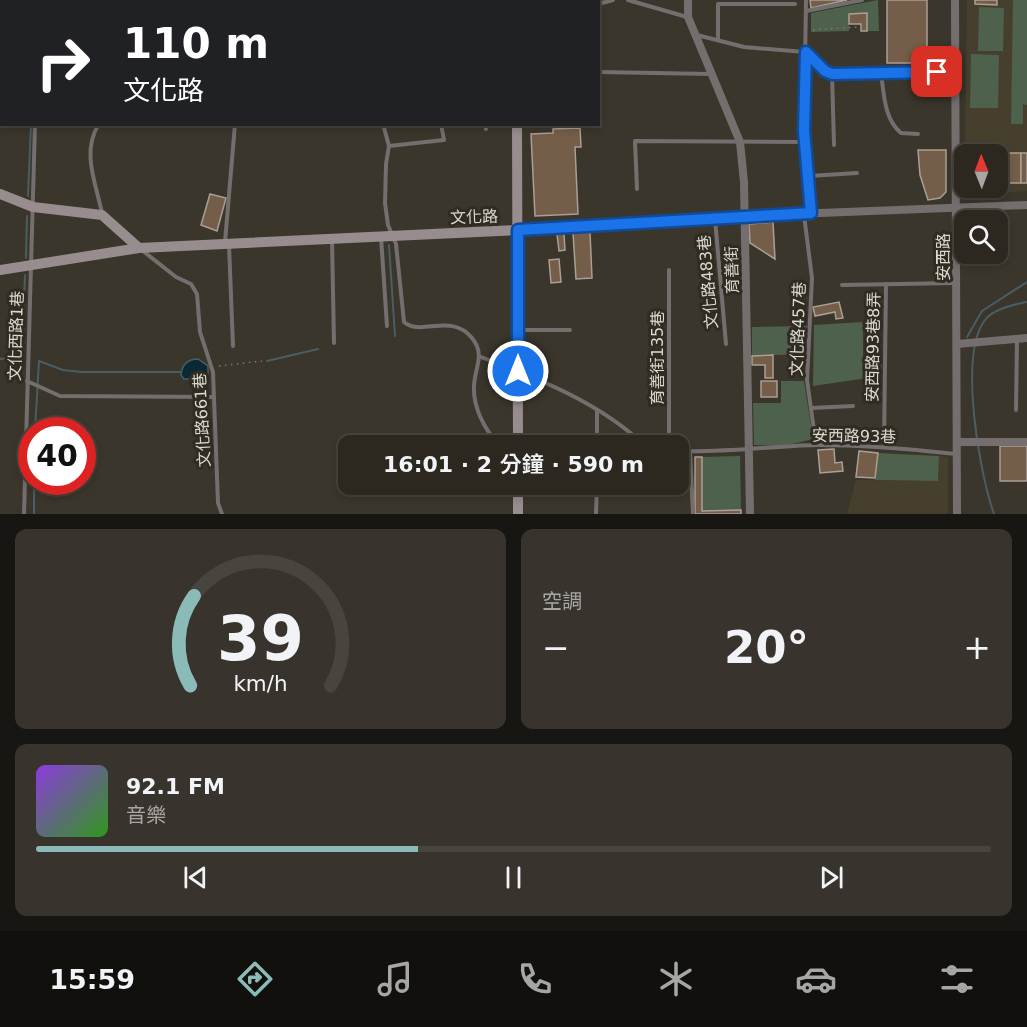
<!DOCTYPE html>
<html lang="zh-TW">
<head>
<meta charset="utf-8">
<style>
	:root { --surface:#2c2820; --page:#38342d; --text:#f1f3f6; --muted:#a6a6a5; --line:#48443e; --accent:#8bbbb9 }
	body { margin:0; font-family:"DejaVu Sans","Noto Sans TC",sans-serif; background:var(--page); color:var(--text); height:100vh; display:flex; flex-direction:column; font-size:22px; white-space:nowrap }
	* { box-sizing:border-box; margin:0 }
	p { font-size:20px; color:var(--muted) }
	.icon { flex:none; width:33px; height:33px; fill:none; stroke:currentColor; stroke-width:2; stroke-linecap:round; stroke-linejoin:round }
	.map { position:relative; height:514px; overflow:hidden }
	.sheet { display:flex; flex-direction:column; gap:15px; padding:15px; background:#181612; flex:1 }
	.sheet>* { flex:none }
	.top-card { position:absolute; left:0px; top:0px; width:600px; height:126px; box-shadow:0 3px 9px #0003,0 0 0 2px var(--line); background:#202124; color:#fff; overflow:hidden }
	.needle { width:39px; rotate:359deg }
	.controls { position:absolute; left:954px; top:144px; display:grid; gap:12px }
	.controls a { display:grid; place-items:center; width:54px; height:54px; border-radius:12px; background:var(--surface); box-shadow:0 3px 9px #0003,0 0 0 2px var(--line); font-size:30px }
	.speed { position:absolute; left:18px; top:417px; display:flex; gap:12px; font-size:30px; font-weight:700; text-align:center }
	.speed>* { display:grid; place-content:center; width:78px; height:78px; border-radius:50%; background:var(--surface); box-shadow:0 3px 9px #0003,0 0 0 2px var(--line); line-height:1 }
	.speed .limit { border:9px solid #d22; background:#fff; color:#111 }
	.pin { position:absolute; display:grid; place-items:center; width:51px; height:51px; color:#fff; margin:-26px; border-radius:12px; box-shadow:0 3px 9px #0006 }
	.me { position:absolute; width:66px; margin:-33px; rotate:0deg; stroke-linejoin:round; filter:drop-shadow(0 0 4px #0008) }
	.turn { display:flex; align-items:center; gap:21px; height:126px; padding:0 24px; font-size:27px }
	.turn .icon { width:78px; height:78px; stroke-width:2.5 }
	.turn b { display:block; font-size:42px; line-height:51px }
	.big { font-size:45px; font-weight:600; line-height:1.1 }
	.sheet .card { flex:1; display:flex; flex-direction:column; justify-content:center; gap:9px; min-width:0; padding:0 21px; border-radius:12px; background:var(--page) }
	.sheet .dial { align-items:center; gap:0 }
	.dial svg { height:156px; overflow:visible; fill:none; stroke:var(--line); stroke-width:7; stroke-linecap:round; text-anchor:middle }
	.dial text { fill:var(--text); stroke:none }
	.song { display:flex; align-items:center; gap:18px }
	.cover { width:72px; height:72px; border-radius:9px; background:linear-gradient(135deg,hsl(270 70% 55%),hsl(110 70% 35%)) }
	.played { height:6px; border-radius:3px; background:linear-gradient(90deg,var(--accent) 40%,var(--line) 40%) }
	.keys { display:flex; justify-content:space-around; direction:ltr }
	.heat { display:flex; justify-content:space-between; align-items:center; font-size:33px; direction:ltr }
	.sheet .tiles { flex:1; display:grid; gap:15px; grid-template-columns:1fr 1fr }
	.card:last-child { grid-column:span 2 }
	.trip { position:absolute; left:338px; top:435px; width:351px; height:60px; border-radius:12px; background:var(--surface); box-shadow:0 3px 9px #0003,0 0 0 2px var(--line); font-weight:600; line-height:60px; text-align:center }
	.tab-bar { display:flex; height:96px; justify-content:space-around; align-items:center; background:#12100d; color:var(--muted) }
	.tab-bar .icon { width:42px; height:42px }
	.tab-bar .on { color:var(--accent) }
	.tab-bar b { font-size:27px; color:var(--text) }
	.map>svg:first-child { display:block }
</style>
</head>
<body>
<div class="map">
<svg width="1027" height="514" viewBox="0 0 1027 514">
	<rect width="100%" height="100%" fill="#3a362b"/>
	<g fill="#463f2e">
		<polygon points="967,0 1027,0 1027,191 973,195 967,188 998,188 998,154 965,154"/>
		<polygon points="939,456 948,457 948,511 946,514 847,514 856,480 938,481"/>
	</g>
	<g fill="#4e614c">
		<polygon points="878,0 879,31 867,31 866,13 849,14 849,31 811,32 811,13"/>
		<polygon points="1013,0 1027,0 1027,105 1023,104 1023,124 1011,124"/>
		<polygon points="979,7 1004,8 1003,51 978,51"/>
		<polygon points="971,54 999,55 998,108 970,108"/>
		<polygon points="863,322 863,361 882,361 881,376 813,386 814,325"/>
		<polygon points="807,326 805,354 752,356 752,327"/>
		<polygon points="781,381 804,381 813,439 784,446 754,445 753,403 781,403"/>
		<polygon points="878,453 939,456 938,481 875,480"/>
		<polygon points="740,456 741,510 702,511 702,457"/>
	</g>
	<path fill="#0a2935" stroke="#495e64" stroke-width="1.5" d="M198,359L208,366V379H184L181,375C182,365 187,359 198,359Z"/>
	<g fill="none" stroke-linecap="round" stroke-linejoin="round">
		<g stroke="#495e64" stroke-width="2">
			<polyline points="36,2 36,0"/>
			<polyline points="28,196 31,124"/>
			<polyline points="389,245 395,336"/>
			<polyline points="26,258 27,216"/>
			<polyline points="967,337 982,311 1027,282"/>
			<polyline points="0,359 12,358 22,349 25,275"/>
			<polyline points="267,361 318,349"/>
			<polyline points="35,430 39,361 63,370 82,372 181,372"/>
			<polyline points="34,514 34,482"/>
			<path d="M994,514C980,475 958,355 985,320C993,309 1013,305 1026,302"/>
		</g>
	</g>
	<g fill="#745e49" stroke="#ab9f95" stroke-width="1.5">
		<polygon points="810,0 847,0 811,8"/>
		<rect x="887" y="0" width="40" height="63"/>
		<polygon points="975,0 997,0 997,5 975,4"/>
		<polygon points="867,13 867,31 861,31 861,24 849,24 849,14"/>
		<polygon points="580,128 581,147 575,147 578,214 535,216 531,134 553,133 553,129"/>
		<polygon points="918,150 946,150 946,192 940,198 928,200 920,175"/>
		<polygon points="973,153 1021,153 1021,183 998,183 998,154"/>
		<rect x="1021" y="153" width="6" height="30"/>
		<polygon points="210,194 226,198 217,231 201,225"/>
		<polygon points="773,222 775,259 750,243 749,224"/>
		<polygon points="590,232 592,278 576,279 573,233"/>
		<polygon points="557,234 564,234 565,250 559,251"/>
		<polygon points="559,259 561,282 551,283 549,260"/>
		<polygon points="839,302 843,318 836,319 835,312 815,316 813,307"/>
		<polygon points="773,355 773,378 765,378 765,365 752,365 752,356"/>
		<rect x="761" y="381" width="16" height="16"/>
		<rect x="1000" y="446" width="27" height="35"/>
		<polygon points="834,449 835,463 842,462 843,471 820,473 818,450"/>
		<polygon points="859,451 878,453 875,478 856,477"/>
		<polygon points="695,457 702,457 702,511 741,510 741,514 695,514"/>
	</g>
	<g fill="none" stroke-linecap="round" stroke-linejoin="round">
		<g stroke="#7c796f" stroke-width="1.5" stroke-dasharray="1.5 4.5" stroke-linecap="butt">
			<polyline points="813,30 858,27"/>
			<polyline points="219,366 262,361"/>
		</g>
		<g stroke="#756e6f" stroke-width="4">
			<polyline points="107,0 107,2"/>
			<polyline points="628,0 687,17"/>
			<polyline points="806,0 804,131 811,213"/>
			<polyline points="38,2 38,0"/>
			<polyline points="544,2 546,0"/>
			<polyline points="598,4 613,0"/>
			<polyline points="806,11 862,0"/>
			<polyline points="697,35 744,47 805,52"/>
			<polyline points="718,40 718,4 795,4"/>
			<polyline points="806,52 825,71 832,74 955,71"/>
			<polyline points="598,72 711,74"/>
			<path d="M881,73C884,94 884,119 901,133L918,134"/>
			<polyline points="832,74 834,145"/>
			<path d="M99,124C81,151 96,184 102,213"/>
			<path d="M383,124L389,146L386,164L385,203L388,225L396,244L404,322C421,337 451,312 472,338C486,355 474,369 474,387C473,409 485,429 499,446"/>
			<polyline points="485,124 486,129"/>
			<polyline points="389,146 444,140 441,124"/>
			<polyline points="809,176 857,173"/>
			<polyline points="637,189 635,141 807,142"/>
			<polyline points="804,215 812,278 807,380 816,445"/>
			<polyline points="715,219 726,344"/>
			<polyline points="381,237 387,326"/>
			<polyline points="332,239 334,343"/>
			<polyline points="225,242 235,124"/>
			<polyline points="229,245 233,346"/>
			<polyline points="143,251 176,277 191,284 197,294 200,332 213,372 218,503 222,514"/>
			<polyline points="669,270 669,446"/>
			<polyline points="842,285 955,283"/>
			<polyline points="520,330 570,330"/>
			<path d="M481,357C537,378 601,403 645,446"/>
			<polyline points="27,381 60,396 212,397"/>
			<polyline points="811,408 853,406"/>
			<polyline points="1016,410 1017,339"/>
			<polyline points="597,446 597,411"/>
			<polyline points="884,447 886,284"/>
			<path d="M678,451C725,453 771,446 817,445C864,445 910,449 956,454"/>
			<polyline points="690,452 693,514"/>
			<polyline points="24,514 35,124"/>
			<polyline points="596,514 597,484"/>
		</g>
		<g stroke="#756e6f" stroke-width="8">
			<polyline points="688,0 688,17 740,142 744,182 750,514"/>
			<polyline points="955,0 957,514"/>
			<polyline points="518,230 744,216 1027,205"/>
			<polyline points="957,344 1027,338"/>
			<polyline points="957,442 1027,442"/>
		</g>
		<g stroke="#978d8f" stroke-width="10">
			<polyline points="515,0 515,2"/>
			<polyline points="517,124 518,446"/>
			<polyline points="0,194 33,207 102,215 139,248"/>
			<polyline points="0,270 139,248 518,230"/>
			<polyline points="518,514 518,484"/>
		</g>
	</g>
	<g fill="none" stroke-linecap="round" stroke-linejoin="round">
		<defs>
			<polyline id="route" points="518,371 518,230 811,213 804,131 806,52 825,71 832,74 937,72"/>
		</defs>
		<use href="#route" stroke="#114b97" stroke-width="15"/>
		<use href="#route" stroke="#1a73e8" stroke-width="10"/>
	</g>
	<g text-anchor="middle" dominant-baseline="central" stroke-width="6" stroke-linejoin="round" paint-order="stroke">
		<g font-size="16" fill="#dcd9d2" stroke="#302c21">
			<text transform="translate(474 217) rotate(-2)">文化路</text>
			<text transform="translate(943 257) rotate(-90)">安西路</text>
			<text transform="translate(732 270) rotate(-92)">育善街</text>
			<text transform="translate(708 282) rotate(-95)">文化路483巷</text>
			<text transform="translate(798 329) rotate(-88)">文化路457巷</text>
			<text transform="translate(16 336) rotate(-88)">文化西路1巷</text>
			<text transform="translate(873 347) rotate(-89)">安西路93巷8弄</text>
			<text transform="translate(657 358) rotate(-90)">育善街135巷</text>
			<text transform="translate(202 420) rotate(-93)">文化路661巷</text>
			<text transform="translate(854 436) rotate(1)">安西路93巷</text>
		</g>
	</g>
</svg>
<div class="controls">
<a><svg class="needle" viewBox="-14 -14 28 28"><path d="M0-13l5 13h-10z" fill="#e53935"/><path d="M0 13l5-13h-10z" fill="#a6a6a5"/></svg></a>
<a><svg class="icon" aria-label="search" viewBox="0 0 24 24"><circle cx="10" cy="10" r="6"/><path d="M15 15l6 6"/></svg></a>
</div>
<div class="speed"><div class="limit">40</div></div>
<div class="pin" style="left:937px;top:72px;background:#d93025"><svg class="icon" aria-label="arrive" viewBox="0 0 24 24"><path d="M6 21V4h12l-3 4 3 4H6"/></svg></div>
<svg class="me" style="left:518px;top:371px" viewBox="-20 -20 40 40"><circle r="17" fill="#1a73e8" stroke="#fff" stroke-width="3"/><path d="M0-11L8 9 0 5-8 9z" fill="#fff"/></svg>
<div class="trip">16:01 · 2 分鐘 · 590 m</div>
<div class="top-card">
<div class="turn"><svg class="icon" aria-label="right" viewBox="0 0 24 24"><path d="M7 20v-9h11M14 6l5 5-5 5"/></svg><div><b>110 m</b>文化路</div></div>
</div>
</div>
<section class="sheet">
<div class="tiles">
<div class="card dial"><svg viewBox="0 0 100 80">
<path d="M14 69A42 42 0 1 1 86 69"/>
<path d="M14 69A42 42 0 0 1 16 23" stroke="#8bbbb9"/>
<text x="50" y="56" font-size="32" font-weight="700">39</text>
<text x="50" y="72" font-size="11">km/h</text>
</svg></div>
<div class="card"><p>空調</p>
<div class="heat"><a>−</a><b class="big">20°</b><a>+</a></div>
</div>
<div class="card">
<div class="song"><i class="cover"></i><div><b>92.1 FM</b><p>音樂</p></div></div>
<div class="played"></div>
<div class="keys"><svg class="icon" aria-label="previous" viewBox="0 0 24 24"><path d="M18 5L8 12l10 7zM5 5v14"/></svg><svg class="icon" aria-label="pause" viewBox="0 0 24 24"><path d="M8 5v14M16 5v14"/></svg><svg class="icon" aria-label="next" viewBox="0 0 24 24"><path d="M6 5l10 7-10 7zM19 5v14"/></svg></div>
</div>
</div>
</section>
<nav class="tab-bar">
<b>15:59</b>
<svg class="icon on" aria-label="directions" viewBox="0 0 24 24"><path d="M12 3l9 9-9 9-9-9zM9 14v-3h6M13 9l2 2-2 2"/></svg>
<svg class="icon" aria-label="music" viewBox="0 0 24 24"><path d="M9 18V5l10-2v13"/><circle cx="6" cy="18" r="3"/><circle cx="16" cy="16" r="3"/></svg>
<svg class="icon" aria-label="phone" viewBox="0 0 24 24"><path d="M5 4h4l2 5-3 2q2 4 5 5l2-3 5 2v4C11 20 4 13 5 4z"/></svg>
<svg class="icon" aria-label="climate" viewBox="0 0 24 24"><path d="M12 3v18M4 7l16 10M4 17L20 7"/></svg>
<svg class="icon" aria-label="car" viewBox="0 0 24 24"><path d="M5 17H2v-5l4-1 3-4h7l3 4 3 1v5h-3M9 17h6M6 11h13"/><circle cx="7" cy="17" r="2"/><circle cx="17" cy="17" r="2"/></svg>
<svg class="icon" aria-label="filters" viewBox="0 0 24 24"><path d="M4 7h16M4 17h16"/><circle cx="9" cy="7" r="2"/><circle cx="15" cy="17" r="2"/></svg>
</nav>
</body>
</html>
